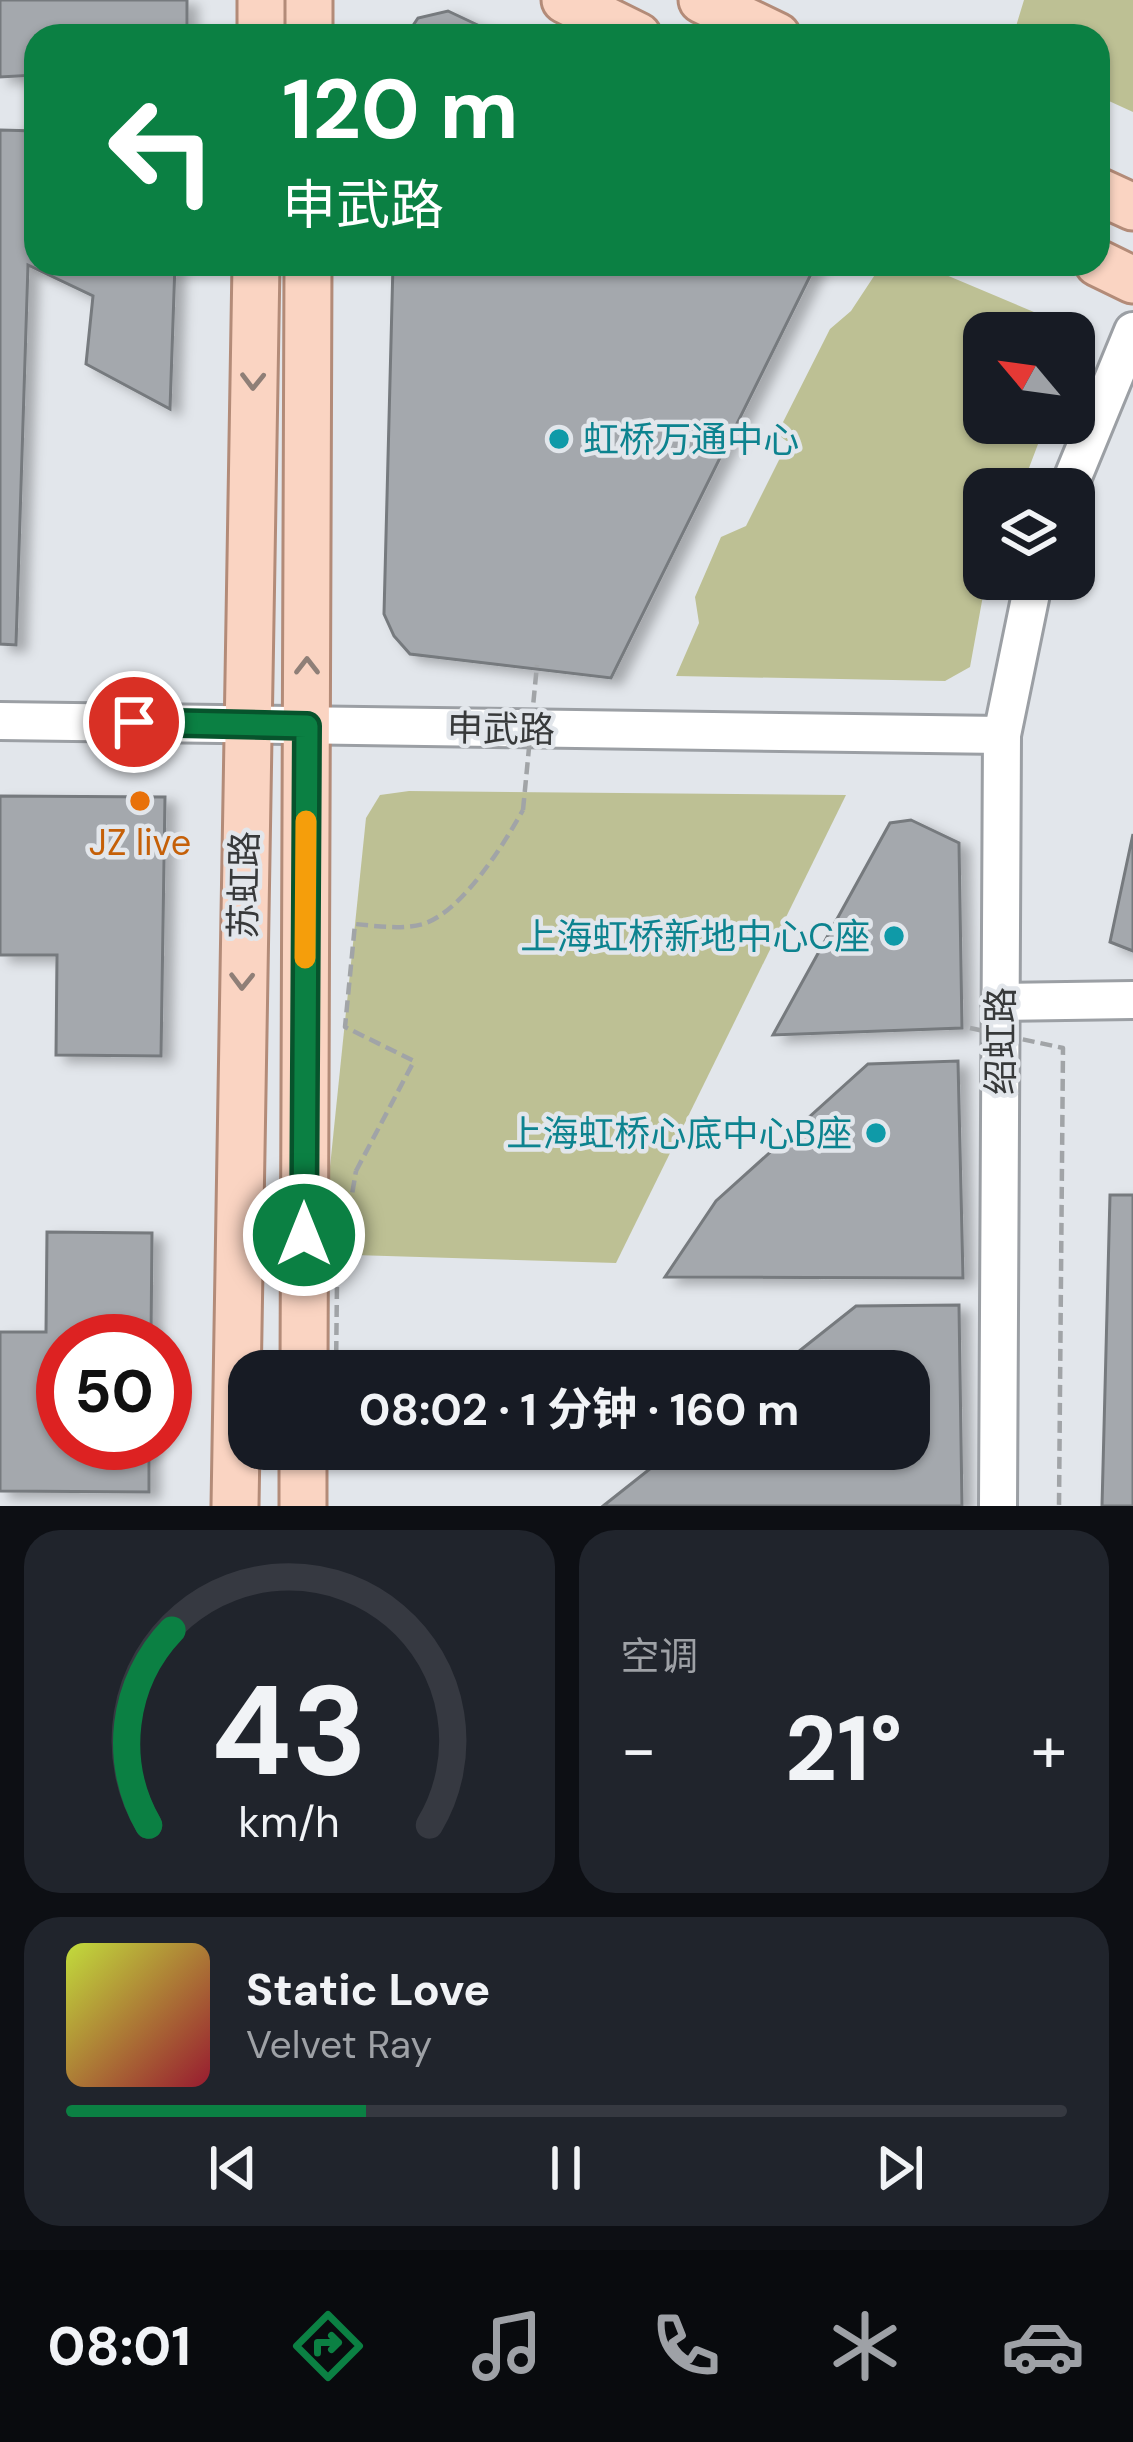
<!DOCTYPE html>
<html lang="zh">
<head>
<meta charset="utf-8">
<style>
	:root { --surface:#171b24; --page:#20242c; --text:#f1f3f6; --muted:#9ea1a6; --line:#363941; --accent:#0b8043 }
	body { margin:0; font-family:"DM Sans","Noto Sans SC",sans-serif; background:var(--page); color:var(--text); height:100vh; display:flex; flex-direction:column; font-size:45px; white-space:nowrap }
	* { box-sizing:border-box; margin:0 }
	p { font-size:39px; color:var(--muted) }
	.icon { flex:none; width:66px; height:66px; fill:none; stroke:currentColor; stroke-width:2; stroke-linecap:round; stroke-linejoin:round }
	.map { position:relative; height:1506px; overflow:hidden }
	.panel { display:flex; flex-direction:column; gap:24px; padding:24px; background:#0d0f14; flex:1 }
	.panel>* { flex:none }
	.hud { position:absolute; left:24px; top:24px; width:1086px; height:252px; border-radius:36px; box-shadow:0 3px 9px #0004; background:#0b8043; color:#fff; overflow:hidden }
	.needle { width:78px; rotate:299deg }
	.tools { position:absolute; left:963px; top:312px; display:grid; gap:24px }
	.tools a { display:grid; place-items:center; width:132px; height:132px; border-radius:24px; background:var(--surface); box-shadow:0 3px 9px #0004; font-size:60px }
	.speed { position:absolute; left:36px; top:1314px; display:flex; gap:24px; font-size:60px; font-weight:700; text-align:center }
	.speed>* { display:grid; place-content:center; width:156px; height:156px; border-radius:50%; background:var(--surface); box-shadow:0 3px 9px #0004; line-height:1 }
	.speed .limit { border:18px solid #d22; background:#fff; color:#111 }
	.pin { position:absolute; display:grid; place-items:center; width:102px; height:102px; color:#fff; margin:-51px; border:6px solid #fff; border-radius:50%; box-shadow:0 3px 12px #0007 }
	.me { position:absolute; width:132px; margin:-66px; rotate:0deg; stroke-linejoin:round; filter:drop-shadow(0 0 9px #0008) }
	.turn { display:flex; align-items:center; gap:42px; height:252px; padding:0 60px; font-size:54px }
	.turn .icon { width:156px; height:156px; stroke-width:2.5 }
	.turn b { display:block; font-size:84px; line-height:102px }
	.big { font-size:90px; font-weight:700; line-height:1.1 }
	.panel .widget { flex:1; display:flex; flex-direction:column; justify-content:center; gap:18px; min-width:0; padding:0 42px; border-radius:36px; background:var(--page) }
	.panel .dial { align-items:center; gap:0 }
	.dial svg { height:312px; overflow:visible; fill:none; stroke:var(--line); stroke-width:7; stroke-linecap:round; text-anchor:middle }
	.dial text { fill:var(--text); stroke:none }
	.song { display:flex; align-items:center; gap:36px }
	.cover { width:144px; height:144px; border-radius:18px; background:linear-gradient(135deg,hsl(70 70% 55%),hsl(350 70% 35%)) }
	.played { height:12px; border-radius:6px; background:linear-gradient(90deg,var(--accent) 30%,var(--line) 30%) }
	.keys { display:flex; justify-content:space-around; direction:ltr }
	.heat { display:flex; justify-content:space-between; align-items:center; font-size:66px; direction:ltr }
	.panel .tiles { flex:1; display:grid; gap:24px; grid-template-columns:1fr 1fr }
	.widget:last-child { grid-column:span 2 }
	.trip { position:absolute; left:228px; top:1350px; width:702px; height:120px; border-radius:36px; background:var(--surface); box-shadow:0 3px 9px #0004; font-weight:700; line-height:120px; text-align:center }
	.menu { display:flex; height:192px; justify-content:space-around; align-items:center; background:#090b0e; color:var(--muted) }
	.menu .icon { width:84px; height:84px }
	.menu .on { color:var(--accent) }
	.menu b { font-size:54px; color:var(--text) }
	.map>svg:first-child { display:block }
</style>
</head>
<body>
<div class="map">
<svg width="1133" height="1506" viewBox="0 0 1133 1506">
	<defs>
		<filter id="shadow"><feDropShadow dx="10" dy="6" stdDeviation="6" flood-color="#0004"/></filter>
	</defs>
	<rect width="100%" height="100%" fill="#e2e6eb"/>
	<g fill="#bdc094">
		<polygon points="1024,0 1133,0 1133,112 1098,96 1098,36 1013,36"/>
		<polygon points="882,264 920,264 1041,315 1070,333 984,333 984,423 1046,423 1021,489 984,489 986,579 970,667 945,681 676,676 699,623 695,597 721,537 746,526 788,442 777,434 830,329 851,311"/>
		<polygon points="409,791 846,795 616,1263 321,1254 366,818 380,795"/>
	</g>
	<g fill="#a4a8ad" stroke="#767a7e" stroke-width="3" filter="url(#shadow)">
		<polygon points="0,0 187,0 187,36 36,36 36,75 0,77"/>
		<polygon points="448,11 501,36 406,36 418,18"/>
		<polygon points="0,130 36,131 36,264 175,264 170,409 86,364 93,296 28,265 16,645 0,644"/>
		<polygon points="393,264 816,264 611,678 410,654 394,636 384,614"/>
		<polygon points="0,796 165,797 161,1056 56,1055 57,955 0,955"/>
		<polygon points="911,820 959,843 962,1028 773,1035 890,823"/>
		<polygon points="1133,834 1133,951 1110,942"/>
		<polygon points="958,1061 963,1278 665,1277 716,1201 868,1064"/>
		<polygon points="1110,1195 1133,1195 1133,1506 1102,1506"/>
		<polygon points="47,1232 152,1233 151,1341 63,1341 63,1443 149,1443 149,1492 0,1491 0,1332 46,1332"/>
		<polygon points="959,1305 962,1506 603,1506 675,1449 909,1449 909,1371 774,1371 856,1306"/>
	</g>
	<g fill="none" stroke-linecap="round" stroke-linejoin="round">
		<defs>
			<g id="minor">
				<polyline points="1068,489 1133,331"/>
				<polyline points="0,721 1002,735"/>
				<polyline points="1000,1002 1133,1000"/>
				<polyline points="998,1506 1002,735 1034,579"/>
			</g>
			<g id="major">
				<polyline points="565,0 638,36"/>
				<polyline points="702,0 777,36"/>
				<polyline points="261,36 261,0"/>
				<polyline points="309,36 309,0"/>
				<polyline points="1098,191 1133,207"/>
				<polyline points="1098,263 1133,280"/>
				<polyline points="304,1371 308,264"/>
				<polyline points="235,1506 256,264"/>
				<polyline points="303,1506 303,1449"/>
			</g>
		</defs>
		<use href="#minor" stroke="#9b9fa4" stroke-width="42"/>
		<use href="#major" stroke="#b38b78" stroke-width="51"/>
		<path stroke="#a1a4a7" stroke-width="4.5" stroke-dasharray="12 6" stroke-linecap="butt" d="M356,1171L414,1061L345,1027L355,924C376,926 402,930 423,924C462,912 504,844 523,810"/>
		<use href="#minor" stroke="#fff" stroke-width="36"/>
		<use href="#major" stroke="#fad4c2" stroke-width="45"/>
		<g stroke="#a1a4a7" stroke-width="4.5" stroke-dasharray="12 6" stroke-linecap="butt">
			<polyline points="523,810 537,665"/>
			<polyline points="970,1028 1063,1048 1059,1506"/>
			<polyline points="336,1371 337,1283 356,1171"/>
		</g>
	</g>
	<defs><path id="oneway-chevron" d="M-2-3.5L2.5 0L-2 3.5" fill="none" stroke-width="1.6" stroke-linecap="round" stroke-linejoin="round" transform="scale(3)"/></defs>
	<g stroke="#8f7f77">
		<use href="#oneway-chevron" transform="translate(253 381) rotate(91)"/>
		<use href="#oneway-chevron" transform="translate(307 666) rotate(-90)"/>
		<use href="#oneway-chevron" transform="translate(242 981) rotate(91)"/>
	</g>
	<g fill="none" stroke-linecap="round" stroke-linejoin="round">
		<defs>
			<polyline id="route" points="134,722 307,726 304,1235"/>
		</defs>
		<use href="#route" stroke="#07532c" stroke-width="30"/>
		<use href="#route" stroke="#0b8043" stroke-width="21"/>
		<polyline stroke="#f59e0b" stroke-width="21" points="305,958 306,821"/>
	</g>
	<g fill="#0f9aa8" stroke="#e2e6eb" stroke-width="4.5">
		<circle cx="559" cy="439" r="12"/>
		<circle cx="894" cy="936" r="12"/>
		<circle cx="876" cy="1133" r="12"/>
	</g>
	<circle fill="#e8710a" stroke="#e2e6eb" stroke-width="4.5" cx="140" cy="801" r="12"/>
	<g text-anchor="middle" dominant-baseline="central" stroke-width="9" stroke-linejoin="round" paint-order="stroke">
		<g font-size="36" fill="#0d838f" stroke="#e2e6eb" text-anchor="end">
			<text x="583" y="439" text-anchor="start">虹桥万通中心</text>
			<text x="870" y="936">上海虹桥新地中心C座</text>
			<text x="852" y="1133">上海虹桥心底中心B座</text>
		</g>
		<g font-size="36" fill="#37393a" stroke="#e2e6eb">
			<text transform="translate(501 729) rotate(1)">申武路</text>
			<text transform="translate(244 885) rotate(-89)">苏虹路</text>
			<text transform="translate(1000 1041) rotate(-90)">绍虹路</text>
		</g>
		<g font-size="36" fill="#c56008" stroke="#e2e6eb">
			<text x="140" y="842">JZ live</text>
		</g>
	</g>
</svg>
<div class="tools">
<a><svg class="needle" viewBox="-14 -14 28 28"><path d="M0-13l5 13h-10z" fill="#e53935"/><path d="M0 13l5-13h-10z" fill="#9ea1a6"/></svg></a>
<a><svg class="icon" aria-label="layers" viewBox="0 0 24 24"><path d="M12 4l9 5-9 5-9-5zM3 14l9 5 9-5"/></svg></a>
</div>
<div class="speed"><div class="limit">50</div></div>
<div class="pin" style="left:134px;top:722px;background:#d93025"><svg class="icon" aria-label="arrive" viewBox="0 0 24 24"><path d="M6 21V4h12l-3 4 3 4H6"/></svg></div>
<svg class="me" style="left:304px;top:1235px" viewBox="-20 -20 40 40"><circle r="17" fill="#0b8043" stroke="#fff" stroke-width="3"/><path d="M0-11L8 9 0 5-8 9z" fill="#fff"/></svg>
<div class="trip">08:02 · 1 分钟 · 160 m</div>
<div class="hud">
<div class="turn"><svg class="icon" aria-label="left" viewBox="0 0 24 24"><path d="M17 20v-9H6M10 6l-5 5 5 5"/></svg><div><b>120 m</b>申武路</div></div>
</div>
</div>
<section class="panel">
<div class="tiles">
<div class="widget dial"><svg viewBox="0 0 100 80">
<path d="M14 69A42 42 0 1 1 86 69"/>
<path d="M14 69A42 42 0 0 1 20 19" stroke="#0b8043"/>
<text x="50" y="56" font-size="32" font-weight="700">43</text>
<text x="50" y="72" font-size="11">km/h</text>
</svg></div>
<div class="widget"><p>空调</p>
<div class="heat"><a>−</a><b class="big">21°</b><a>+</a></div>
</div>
<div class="widget">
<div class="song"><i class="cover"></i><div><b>Static Love</b><p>Velvet Ray</p></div></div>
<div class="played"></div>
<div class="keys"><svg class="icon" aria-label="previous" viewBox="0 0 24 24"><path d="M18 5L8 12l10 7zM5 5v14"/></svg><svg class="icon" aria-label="pause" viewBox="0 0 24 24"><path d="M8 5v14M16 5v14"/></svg><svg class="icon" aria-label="next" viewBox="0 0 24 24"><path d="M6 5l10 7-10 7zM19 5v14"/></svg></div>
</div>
</div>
</section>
<nav class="menu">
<b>08:01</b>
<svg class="icon on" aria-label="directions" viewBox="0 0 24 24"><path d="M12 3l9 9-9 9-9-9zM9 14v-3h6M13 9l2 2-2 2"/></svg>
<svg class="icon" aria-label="music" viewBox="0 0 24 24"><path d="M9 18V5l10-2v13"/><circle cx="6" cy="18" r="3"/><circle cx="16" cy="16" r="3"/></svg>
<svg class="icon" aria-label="phone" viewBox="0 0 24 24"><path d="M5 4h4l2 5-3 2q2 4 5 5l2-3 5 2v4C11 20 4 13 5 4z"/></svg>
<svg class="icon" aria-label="climate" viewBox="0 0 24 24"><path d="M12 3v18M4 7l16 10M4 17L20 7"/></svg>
<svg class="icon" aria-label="car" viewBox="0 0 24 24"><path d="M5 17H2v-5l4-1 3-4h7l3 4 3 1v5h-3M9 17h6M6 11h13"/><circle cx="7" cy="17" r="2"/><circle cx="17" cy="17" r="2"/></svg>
</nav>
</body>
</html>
